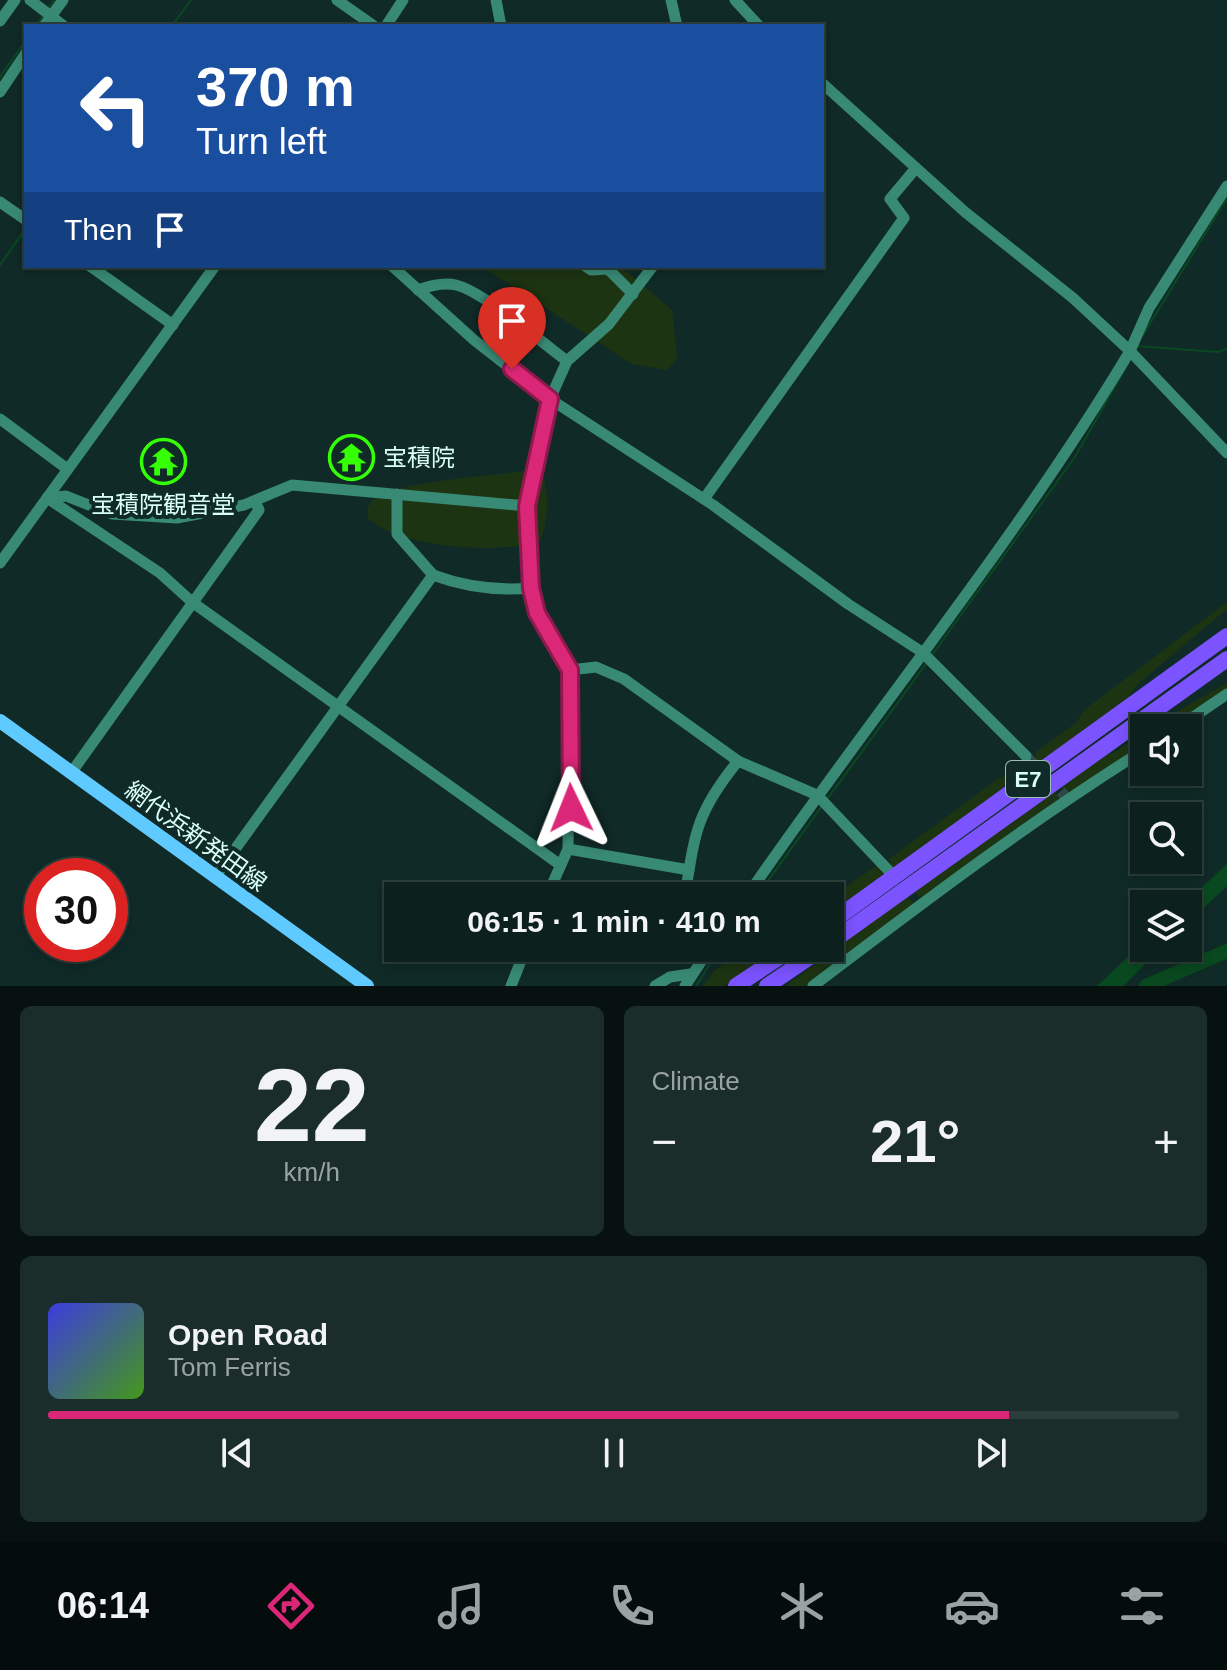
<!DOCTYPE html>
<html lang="en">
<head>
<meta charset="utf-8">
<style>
	:root { --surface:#0c201d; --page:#1a2d2a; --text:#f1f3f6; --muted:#9aa3a4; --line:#2c3e3b; --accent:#db2777 }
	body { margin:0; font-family:Helvetica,"Noto Sans JP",sans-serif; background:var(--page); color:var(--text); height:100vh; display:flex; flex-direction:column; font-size:30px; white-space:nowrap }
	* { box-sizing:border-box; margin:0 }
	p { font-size:26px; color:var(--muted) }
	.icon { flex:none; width:44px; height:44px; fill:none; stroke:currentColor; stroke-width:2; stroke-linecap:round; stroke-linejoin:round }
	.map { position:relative; height:986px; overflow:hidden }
	.sheet { display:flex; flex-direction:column; gap:20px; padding:20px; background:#071210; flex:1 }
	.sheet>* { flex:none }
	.hud { position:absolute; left:24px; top:24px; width:800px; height:244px; border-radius:0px; box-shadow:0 4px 12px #0003,0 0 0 2px var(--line); background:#1a4fa0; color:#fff; overflow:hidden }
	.buttons { position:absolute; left:1130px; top:714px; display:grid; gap:16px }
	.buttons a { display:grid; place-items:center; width:72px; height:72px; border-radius:0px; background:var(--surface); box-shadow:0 4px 12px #0003,0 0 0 2px var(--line); font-size:40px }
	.speed { position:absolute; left:24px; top:858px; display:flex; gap:16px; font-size:40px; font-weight:700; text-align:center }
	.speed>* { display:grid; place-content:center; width:104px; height:104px; border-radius:50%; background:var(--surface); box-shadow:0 4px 12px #0003,0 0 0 2px var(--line); line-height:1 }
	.speed .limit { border:12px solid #d22; background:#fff; color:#111 }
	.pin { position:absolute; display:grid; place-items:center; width:68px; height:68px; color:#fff; margin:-82px -34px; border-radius:50% 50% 50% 0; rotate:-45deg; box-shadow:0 0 8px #0007 }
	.pin .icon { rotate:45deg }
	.me { position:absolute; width:88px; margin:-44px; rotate:358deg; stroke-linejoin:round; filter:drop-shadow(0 0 6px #0008) }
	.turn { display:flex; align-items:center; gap:28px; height:168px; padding:0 40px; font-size:36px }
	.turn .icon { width:104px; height:104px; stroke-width:2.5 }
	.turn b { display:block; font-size:56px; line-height:68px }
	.then { display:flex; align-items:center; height:76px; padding:0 40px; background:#0003; gap:16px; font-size:30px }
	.big { font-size:60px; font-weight:700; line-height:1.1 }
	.sheet .widget { flex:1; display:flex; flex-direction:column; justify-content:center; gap:12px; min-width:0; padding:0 28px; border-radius:12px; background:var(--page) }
	.sheet .dial { align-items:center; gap:0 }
	.dial b { font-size:104px; line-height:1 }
	.song { display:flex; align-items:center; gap:24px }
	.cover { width:96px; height:96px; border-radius:12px; background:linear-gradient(135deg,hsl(240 70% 55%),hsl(100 70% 35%)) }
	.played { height:8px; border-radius:4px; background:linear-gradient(90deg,var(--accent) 85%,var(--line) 85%) }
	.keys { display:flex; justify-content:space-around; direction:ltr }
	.heat { display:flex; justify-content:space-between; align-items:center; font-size:44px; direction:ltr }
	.sheet .tiles { flex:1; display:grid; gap:20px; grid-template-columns:1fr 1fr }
	.widget:last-child { grid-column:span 2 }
	.trip { position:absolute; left:384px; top:882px; width:460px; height:80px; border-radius:0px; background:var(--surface); box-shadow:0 4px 12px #0003,0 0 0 2px var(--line); font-weight:700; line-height:80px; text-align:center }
	.dock { display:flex; height:128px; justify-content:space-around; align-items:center; background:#050d0c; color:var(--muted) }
	.dock .icon { width:56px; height:56px }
	.dock .current { color:var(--accent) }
	.dock b { font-size:36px; color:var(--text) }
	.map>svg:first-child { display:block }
</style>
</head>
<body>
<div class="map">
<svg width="1227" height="986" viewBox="0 0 1227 986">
	<rect width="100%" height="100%" fill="#102a27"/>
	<g fill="#1d3412">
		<polygon points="481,266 620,266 672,310 677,358 667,370 632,364"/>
		<path d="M525,471L543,476C550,497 548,524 539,543C497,553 401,549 368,518C367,512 367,505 373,500C395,481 493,476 525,471Z"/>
		<polygon points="1227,602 1227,609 1138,684 1128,697 1040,765 1035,760 1037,751 1077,722 1083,711"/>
		<polygon points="1227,683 1227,692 1175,728 1148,728"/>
		<path d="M1144,731V747C1120,763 1096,775 1073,793L1061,787L1104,754L1114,753Z"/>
		<polygon points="1028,762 1035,769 894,871 889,859 995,781"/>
		<polygon points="1055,790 1059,801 923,899 913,891"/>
		<polygon points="876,866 888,873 830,915 830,897"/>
		<polygon points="907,895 914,904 810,986 786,986"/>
		<polygon points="747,948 779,948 725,986 703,986 714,971"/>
	</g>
	<g fill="#09491f">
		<polygon points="1227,864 1227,886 1188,923 1188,904 1184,904"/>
		<polygon points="1144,942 1144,948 1162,948 1123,986 1097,986"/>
	</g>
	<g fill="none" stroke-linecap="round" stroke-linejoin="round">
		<g stroke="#09491f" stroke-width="2">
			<polyline points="47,9 54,0"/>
			<polyline points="36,26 44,14"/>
			<polyline points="172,26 191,0"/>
			<polyline points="0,77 26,40"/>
			<polyline points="0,265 26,228"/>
			<polyline points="1143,335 1227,198"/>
			<polyline points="1137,346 1217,352 1227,349"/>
			<polyline points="932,655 1075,457 1129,362"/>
			<polyline points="828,798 926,664"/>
			<polyline points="757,896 822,806"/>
			<polyline points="696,986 720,948"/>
		</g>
		<polyline stroke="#09491f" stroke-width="14" points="1146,986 1227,951"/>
		<polyline stroke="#2e4a46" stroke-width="11" stroke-dasharray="11 5.5" stroke-linecap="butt" points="1026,756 1068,799"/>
		<g stroke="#398a75" stroke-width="11">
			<polyline points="30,0 64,26"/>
			<polyline points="337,0 374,26"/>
			<polyline points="496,0 501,26"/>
			<polyline points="671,0 677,26"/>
			<polyline points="735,0 759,26"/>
			<polyline points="0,21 15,0"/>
			<polyline points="44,26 63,0"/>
			<polyline points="386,26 403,0"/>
			<polyline points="822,83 965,212 1073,298 1130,351 1149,308 1227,186"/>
			<polyline points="0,92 26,53"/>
			<polyline points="0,202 26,220"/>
			<polyline points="90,266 173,325"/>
			<polyline points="392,266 474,340 550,399 713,505 848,604 922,652 1026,756"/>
			<polyline points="585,266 591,270 608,269 633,294"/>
			<path d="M418,290C429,286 443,282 456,285C484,292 541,342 567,361"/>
			<polyline points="0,419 66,468"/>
			<polyline points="47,498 160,573 192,602 559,864"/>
			<polyline points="47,498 66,496 112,514 177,518 244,505 292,485 527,506"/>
			<polyline points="704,499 904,218 890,199 916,168"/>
			<polyline points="0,563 215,266"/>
			<path d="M433,575C465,587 497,591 531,588"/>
			<polyline points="570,670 596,667 624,679 738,761 817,795 890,872"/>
			<polyline points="1177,728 1227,694"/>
			<polyline points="71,773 259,510 255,501"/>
			<polyline points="568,849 689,870"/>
			<polyline points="215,877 433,575 397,534 397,494"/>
			<polyline points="547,896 568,849 570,670 537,613 531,588 527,506 550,399 567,361 609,324 653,266"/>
			<path d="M685,896C695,832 696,813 738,761"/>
			<path d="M747,896C873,713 1016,541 1130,351L1227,453"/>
			<polyline points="691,948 702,958"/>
			<polyline points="511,986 526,948"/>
			<polyline points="655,986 670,977 690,974"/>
			<polyline points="685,986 710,948"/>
			<path d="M813,986C921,904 1029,822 1144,750"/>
		</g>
		<polyline stroke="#5fcaff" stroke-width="14" points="0,721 367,986"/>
		<g stroke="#7b53ff" stroke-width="16">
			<polyline points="830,923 1227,636"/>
			<polyline points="830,943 1227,659"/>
			<polyline points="736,986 793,948"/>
			<polyline points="767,986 823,948"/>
		</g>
	</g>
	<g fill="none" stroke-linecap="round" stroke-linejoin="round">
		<defs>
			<polyline id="route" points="512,369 550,399 527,506 531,588 537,613 570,670 571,808"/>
		</defs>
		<use href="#route" stroke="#8e194d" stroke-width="20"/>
		<use href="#route" stroke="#db2777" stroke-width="14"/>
	</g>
	<defs>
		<symbol id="temple-ring" viewBox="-11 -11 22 22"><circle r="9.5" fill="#102a27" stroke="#34ff04" stroke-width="1.5"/><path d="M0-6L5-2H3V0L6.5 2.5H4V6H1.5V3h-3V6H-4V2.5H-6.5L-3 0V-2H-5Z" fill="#34ff04"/></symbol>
	</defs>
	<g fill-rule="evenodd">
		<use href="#temple-ring" x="326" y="432" width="51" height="51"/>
		<use href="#temple-ring" x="138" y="436" width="51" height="51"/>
	</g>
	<g text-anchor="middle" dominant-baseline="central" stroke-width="8" stroke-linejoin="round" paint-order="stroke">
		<rect fill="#102a27" stroke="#9cbfb9" stroke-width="2" x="1006" y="761" width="44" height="36" rx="6"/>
		<g font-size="22" font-weight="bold" fill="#d8fff8">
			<text x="1028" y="779">E7</text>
		</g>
		<g font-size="24" fill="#d8fff8" stroke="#102a27" text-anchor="start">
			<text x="383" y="457">宝積院</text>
			<text x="163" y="504" text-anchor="middle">宝積院観音堂</text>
		</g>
		<g font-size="24" fill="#d8fff8" stroke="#102a27">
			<text transform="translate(196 836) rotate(36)">網代浜新発田線</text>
		</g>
	</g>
</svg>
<div class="buttons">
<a><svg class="icon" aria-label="sound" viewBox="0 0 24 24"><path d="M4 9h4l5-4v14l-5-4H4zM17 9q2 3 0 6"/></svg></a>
<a><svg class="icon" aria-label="search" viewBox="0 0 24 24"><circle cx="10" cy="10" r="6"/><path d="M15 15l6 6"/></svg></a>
<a><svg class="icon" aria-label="layers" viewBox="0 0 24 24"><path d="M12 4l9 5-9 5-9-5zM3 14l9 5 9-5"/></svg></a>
</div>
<div class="speed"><div class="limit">30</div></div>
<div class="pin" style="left:512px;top:369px;background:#d93025"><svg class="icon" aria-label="arrive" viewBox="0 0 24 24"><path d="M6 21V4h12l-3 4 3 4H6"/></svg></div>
<svg class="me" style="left:571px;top:808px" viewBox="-20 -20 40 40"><path d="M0-17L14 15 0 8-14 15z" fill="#db2777" stroke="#fff" stroke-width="4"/></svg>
<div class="trip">06:15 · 1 min · 410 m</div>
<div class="hud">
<div class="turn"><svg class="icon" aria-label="left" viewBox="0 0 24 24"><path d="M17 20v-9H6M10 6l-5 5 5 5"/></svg><div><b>370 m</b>Turn left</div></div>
<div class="then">Then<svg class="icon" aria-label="arrive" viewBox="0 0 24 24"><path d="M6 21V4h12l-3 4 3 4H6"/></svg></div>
</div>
</div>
<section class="sheet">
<div class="tiles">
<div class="widget dial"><b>22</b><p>km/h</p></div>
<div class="widget"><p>Climate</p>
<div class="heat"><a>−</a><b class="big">21°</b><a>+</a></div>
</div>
<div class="widget">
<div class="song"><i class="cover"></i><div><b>Open Road</b><p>Tom Ferris</p></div></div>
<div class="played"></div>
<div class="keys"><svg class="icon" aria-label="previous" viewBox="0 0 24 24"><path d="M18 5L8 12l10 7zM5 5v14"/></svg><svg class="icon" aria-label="pause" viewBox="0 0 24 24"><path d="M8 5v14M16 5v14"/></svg><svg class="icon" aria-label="next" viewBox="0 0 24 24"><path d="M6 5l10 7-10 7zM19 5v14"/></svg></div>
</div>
</div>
</section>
<nav class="dock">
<b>06:14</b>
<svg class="icon current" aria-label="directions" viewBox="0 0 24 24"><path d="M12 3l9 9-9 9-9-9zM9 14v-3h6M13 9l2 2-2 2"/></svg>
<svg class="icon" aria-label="music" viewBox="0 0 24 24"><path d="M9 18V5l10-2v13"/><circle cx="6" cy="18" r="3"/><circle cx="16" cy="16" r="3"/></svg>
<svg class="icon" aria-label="phone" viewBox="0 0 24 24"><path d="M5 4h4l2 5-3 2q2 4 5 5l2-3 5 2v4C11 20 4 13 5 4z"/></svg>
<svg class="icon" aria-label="climate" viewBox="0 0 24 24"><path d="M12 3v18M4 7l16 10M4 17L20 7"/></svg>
<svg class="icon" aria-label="car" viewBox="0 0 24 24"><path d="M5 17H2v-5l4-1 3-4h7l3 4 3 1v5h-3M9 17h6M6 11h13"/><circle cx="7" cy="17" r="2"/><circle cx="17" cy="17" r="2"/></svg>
<svg class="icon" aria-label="filters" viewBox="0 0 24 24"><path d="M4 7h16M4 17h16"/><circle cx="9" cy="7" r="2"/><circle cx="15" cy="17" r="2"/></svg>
</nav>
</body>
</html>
